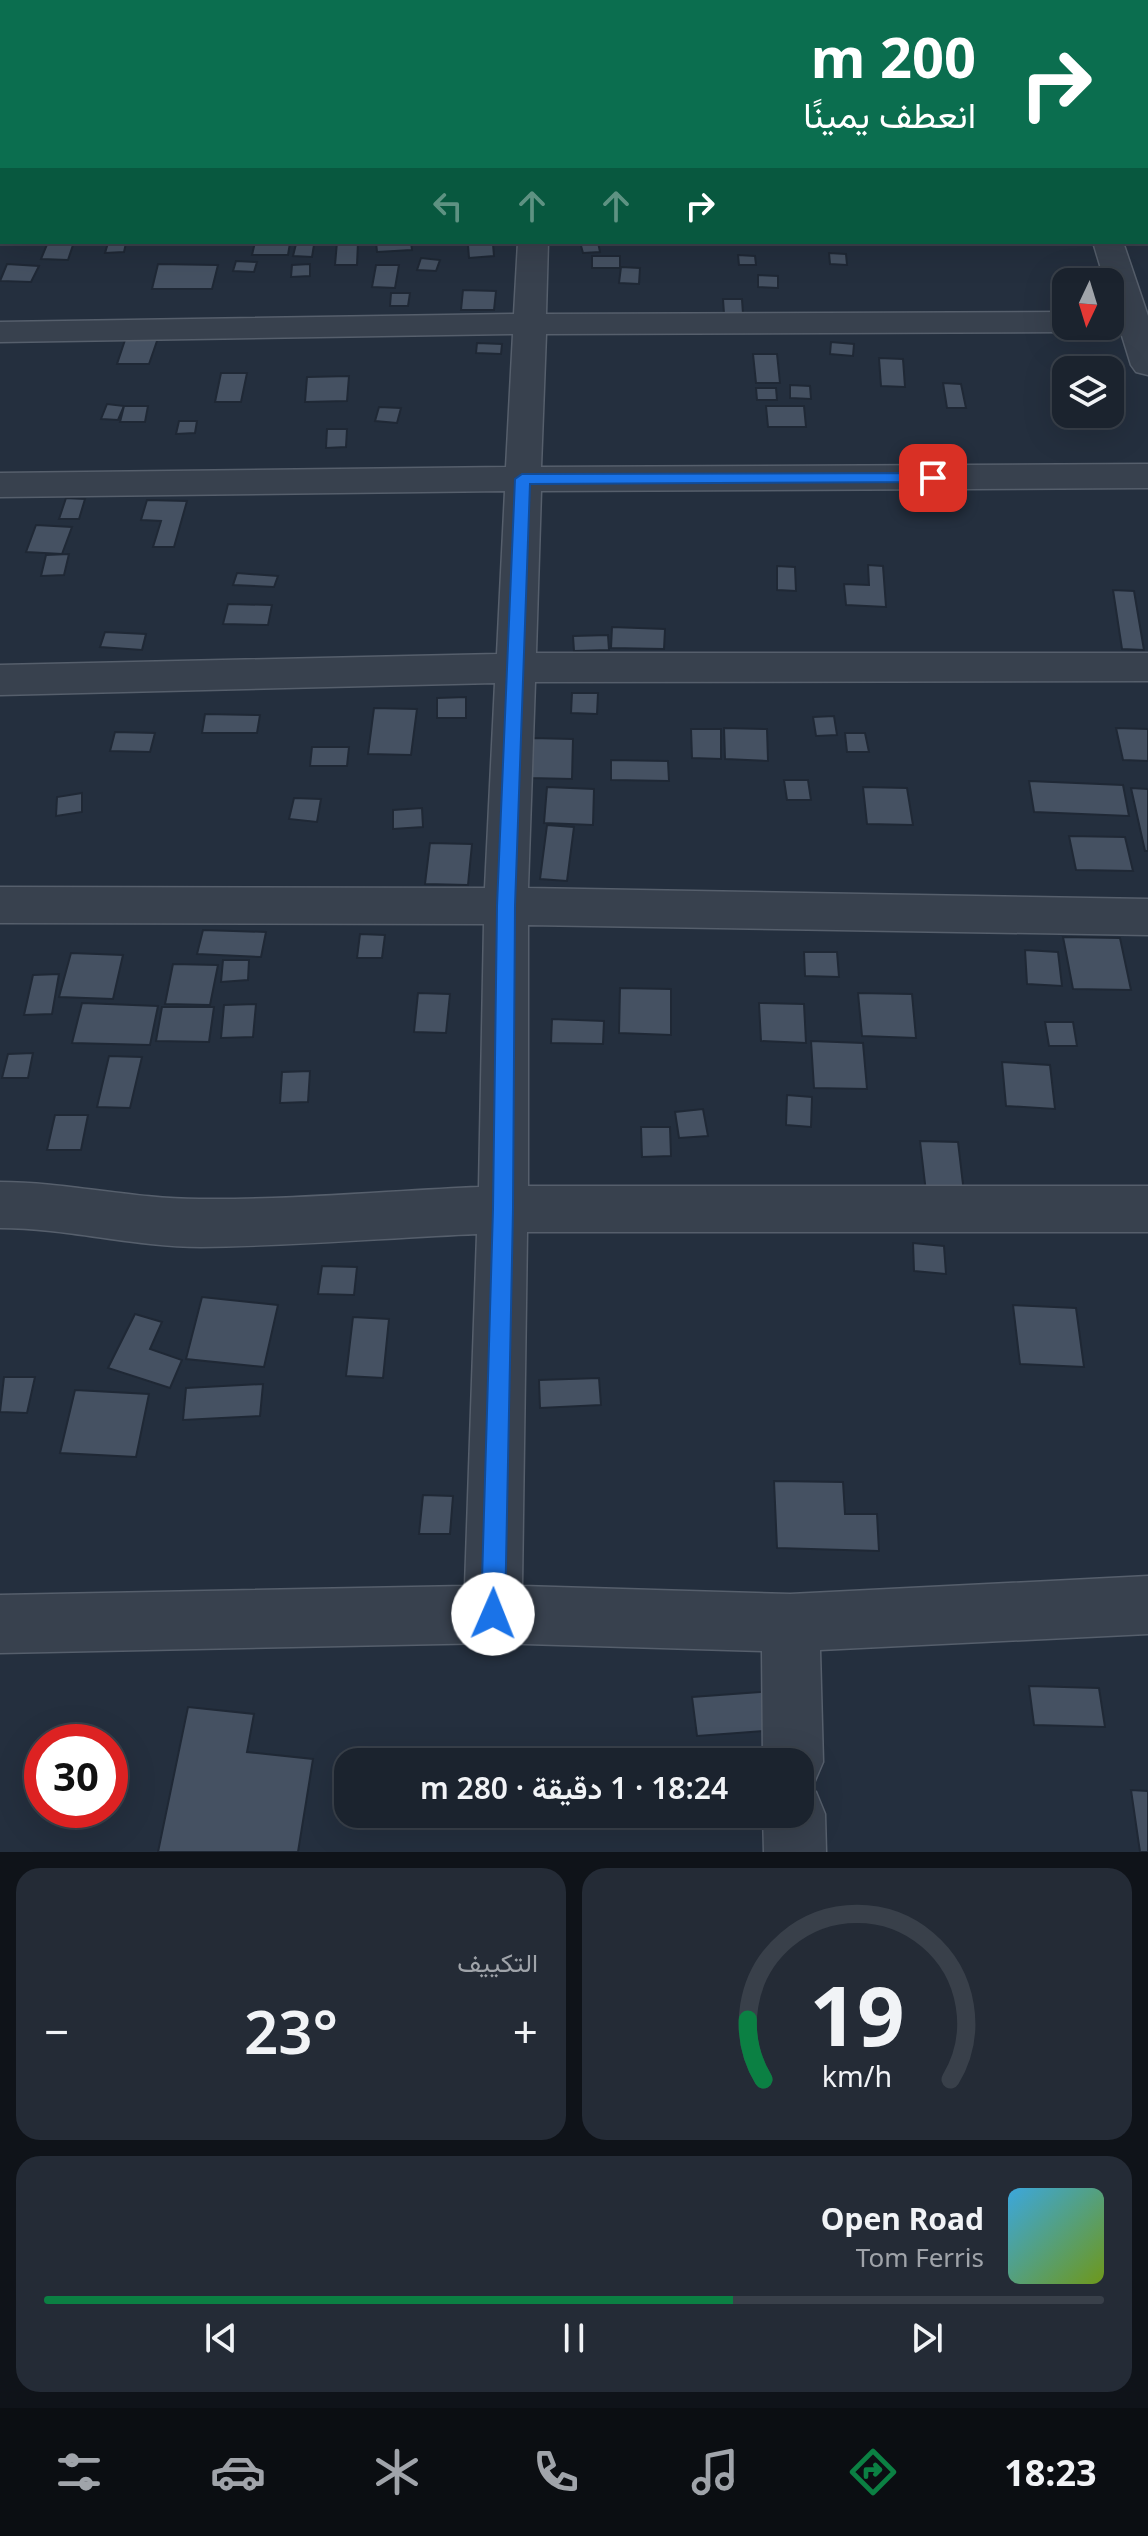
<!DOCTYPE html>
<html lang="ar">
<head>
<meta charset="utf-8">
<style>
	:root { --surface:#1b232e; --page:#242b36; --text:#f1f3f6; --muted:#a0a4aa; --line:#39404a; --accent:#0b8043 }
	body { margin:0; font-family:"Noto Sans",Vazirmatn,sans-serif; background:var(--page); color:var(--text); direction:rtl; height:100vh; display:flex; flex-direction:column; font-size:30px; white-space:nowrap }
	* { box-sizing:border-box; margin:0 }
	p { font-size:26px; color:var(--muted) }
	.icon { flex:none; width:44px; height:44px; fill:none; stroke:currentColor; stroke-width:2; stroke-linecap:round; stroke-linejoin:round }
	.map { position:relative; height:1852px; overflow:hidden; direction:ltr }
	.sheet { display:flex; flex-direction:column; gap:16px; padding:16px; background:#0f1319; flex:1 }
	.sheet>* { flex:none }
	.banner { position:absolute; left:0px; top:0px; width:1148px; height:244px; box-shadow:0 8px 32px #0002,0 0 0 2px var(--line); direction:rtl; background:#0b6e4f; color:#fff; overflow:hidden }
	.needle { width:52px; rotate:184deg }
	.controls { position:absolute; left:1052px; top:268px; display:grid; gap:16px }
	.controls a { display:grid; place-items:center; width:72px; height:72px; border-radius:16px; background:var(--surface); box-shadow:0 8px 32px #0002,0 0 0 2px var(--line); font-size:40px }
	.speed { position:absolute; left:24px; top:1724px; display:flex; gap:16px; font-size:40px; font-weight:700; text-align:center }
	.speed>* { display:grid; place-content:center; width:104px; height:104px; border-radius:50%; background:var(--surface); box-shadow:0 8px 32px #0002,0 0 0 2px var(--line); line-height:1 }
	.speed .limit { border:12px solid #d22; background:#fff; color:#111 }
	.pin { position:absolute; display:grid; place-items:center; width:68px; height:68px; color:#fff; margin:-34px; border-radius:16px; box-shadow:0 4px 12px #0006 }
	.me { position:absolute; width:88px; margin:-44px; rotate:1deg; stroke-linejoin:round; filter:drop-shadow(0 0 6px #0008) }
	.turn { display:flex; align-items:center; gap:28px; height:168px; padding:0 40px; font-size:36px }
	.turn .icon { width:104px; height:104px; stroke-width:2.5 }
	.turn b { display:block; font-size:56px; line-height:68px }
	.lanes { display:flex; align-items:center; height:76px; padding:0 40px; background:#0003; justify-content:center; gap:40px; direction:ltr }
	.lanes .off { opacity:.35 }
	.big { font-size:60px; font-weight:600; line-height:1.1 }
	.sheet .tile { flex:1; display:flex; flex-direction:column; justify-content:center; gap:12px; min-width:0; padding:0 28px; border-radius:24px; background:var(--page) }
	.sheet .dial { align-items:center; gap:0 }
	.dial svg { height:208px; overflow:visible; fill:none; stroke:var(--line); stroke-width:7; stroke-linecap:round; text-anchor:middle }
	.dial text { fill:var(--text); stroke:none }
	.song { display:flex; align-items:center; gap:24px }
	.cover { width:96px; height:96px; border-radius:12px; background:linear-gradient(135deg,hsl(200 70% 55%),hsl(80 70% 35%)) }
	.played { height:8px; border-radius:4px; background:linear-gradient(90deg,var(--accent) 65%,var(--line) 65%) }
	.keys { display:flex; justify-content:space-around; direction:ltr }
	.heat { display:flex; justify-content:space-between; align-items:center; font-size:44px; direction:ltr }
	.sheet .tiles { flex:1; display:grid; gap:16px; grid-template-columns:1fr 1fr }
	.tile:last-child { grid-column:span 2 }
	.trip { position:absolute; left:334px; top:1748px; width:480px; height:80px; border-radius:24px; background:var(--surface); box-shadow:0 8px 32px #0002,0 0 0 2px var(--line); font-weight:600; line-height:80px; text-align:center; direction:rtl }
	.menu { display:flex; height:128px; justify-content:space-around; align-items:center; background:#0b0e12; color:var(--muted) }
	.menu .icon { width:56px; height:56px }
	.menu .active { color:var(--accent) }
	.menu b { font-size:36px; color:var(--text) }
	.map>svg:first-child { display:block }
</style>
</head>
<body>
<div class="map">
<svg width="1148" height="1852" viewBox="0 0 1148 1852">
	<rect width="100%" height="100%" fill="#242f3e"/>
	<g fill="#455162" stroke="#1f2835" stroke-width="2">
		<polygon points="48,242 74,242 68,260 41,259"/>
		<polygon points="255,242 320,242 290,243 288,255 252,255"/>
		<polygon points="337,242 358,242 357,265 335,265"/>
		<polygon points="376,242 411,242 412,250 377,252"/>
		<polygon points="580,242 598,242 600,252 583,253"/>
		<polygon points="108,243 126,243 124,252 105,253"/>
		<polygon points="296,244 314,245 312,257 293,256"/>
		<polygon points="493,244 494,256 469,258 468,245"/>
		<polygon points="829,253 846,254 847,265 830,264"/>
		<polygon points="738,255 755,256 756,265 739,265"/>
		<rect x="592" y="256" width="28" height="12"/>
		<polygon points="421,258 440,260 436,271 417,270"/>
		<polygon points="236,261 257,262 254,272 233,271"/>
		<polygon points="7,264 39,266 31,282 0,281"/>
		<polygon points="158,264 218,265 212,289 152,289"/>
		<polygon points="310,264 310,276 291,277 292,265"/>
		<polygon points="376,265 399,265 395,288 372,287"/>
		<polygon points="621,267 640,268 639,284 619,283"/>
		<polygon points="758,275 778,276 778,288 758,287"/>
		<polygon points="463,290 496,291 494,310 461,310"/>
		<polygon points="391,293 410,293 408,306 390,306"/>
		<polygon points="723,299 742,299 743,314 724,314"/>
		<polygon points="126,337 158,338 149,364 117,364"/>
		<polygon points="831,342 854,344 853,356 830,354"/>
		<polygon points="477,343 502,344 501,354 476,353"/>
		<polygon points="753,354 777,354 780,383 756,383"/>
		<polygon points="879,358 903,359 905,387 881,386"/>
		<polygon points="221,373 247,373 241,402 215,402"/>
		<polygon points="349,376 347,401 305,402 307,377"/>
		<polygon points="943,383 961,384 966,408 947,408"/>
		<polygon points="790,385 810,386 811,399 790,398"/>
		<polygon points="756,388 776,388 777,400 757,400"/>
		<polygon points="107,404 124,406 118,420 101,419"/>
		<polygon points="124,406 148,406 145,422 120,422"/>
		<polygon points="766,406 804,406 806,427 768,427"/>
		<polygon points="379,407 401,408 397,423 375,421"/>
		<polygon points="179,421 197,421 195,433 176,434"/>
		<polygon points="327,429 347,429 346,447 326,448"/>
		<polygon points="66,498 85,499 79,519 59,519"/>
		<polygon points="147,500 187,501 174,547 153,547 161,521 141,520"/>
		<polygon points="36,525 72,527 62,554 26,552"/>
		<polygon points="69,554 64,575 41,576 46,555"/>
		<polygon points="868,565 883,566 886,607 846,605 844,584 869,585"/>
		<polygon points="777,566 795,567 796,591 777,590"/>
		<polygon points="237,573 278,576 274,587 233,585"/>
		<polygon points="1113,590 1134,591 1144,650 1122,649"/>
		<polygon points="228,604 272,605 268,625 223,624"/>
		<polygon points="612,627 665,629 664,649 611,648"/>
		<polygon points="105,632 146,634 142,650 100,647"/>
		<polygon points="608,635 609,650 574,651 573,636"/>
		<polygon points="572,693 598,693 597,714 571,713"/>
		<polygon points="466,697 466,718 437,718 437,698"/>
		<polygon points="374,708 417,709 411,755 368,754"/>
		<polygon points="205,714 260,715 257,733 202,733"/>
		<polygon points="834,716 837,735 816,736 813,717"/>
		<polygon points="724,728 767,729 768,761 725,759"/>
		<polygon points="1116,728 1148,729 1148,761 1123,760"/>
		<polygon points="691,729 721,729 721,759 692,758"/>
		<polygon points="115,732 155,733 150,752 110,751"/>
		<polygon points="845,733 865,733 869,752 847,752"/>
		<polygon points="532,738 573,739 572,779 529,778"/>
		<polygon points="312,747 349,747 347,766 310,766"/>
		<polygon points="611,760 668,761 669,781 611,780"/>
		<polygon points="784,780 808,780 811,800 787,800"/>
		<polygon points="1029,781 1123,785 1129,816 1034,812"/>
		<polygon points="547,787 594,789 593,825 544,823"/>
		<polygon points="863,787 907,788 913,825 867,824"/>
		<polygon points="1131,788 1148,789 1148,851 1145,851"/>
		<polygon points="82,793 82,812 56,816 57,797"/>
		<polygon points="294,798 321,799 317,822 289,819"/>
		<polygon points="422,808 423,827 393,829 393,810"/>
		<polygon points="547,825 574,827 567,881 540,879"/>
		<polygon points="1069,836 1125,837 1133,871 1076,870"/>
		<polygon points="430,843 472,844 468,885 425,884"/>
		<polygon points="203,930 266,932 261,957 197,954"/>
		<polygon points="360,934 385,935 382,958 357,958"/>
		<polygon points="1063,937 1120,938 1131,990 1073,989"/>
		<polygon points="1025,950 1058,952 1062,986 1027,984"/>
		<polygon points="804,952 837,952 839,977 805,976"/>
		<polygon points="71,953 123,955 113,999 59,997"/>
		<polygon points="223,960 249,960 248,980 221,982"/>
		<polygon points="173,964 218,965 210,1005 165,1004"/>
		<polygon points="59,974 52,1014 24,1015 33,975"/>
		<polygon points="620,988 671,989 671,1035 619,1033"/>
		<polygon points="418,993 450,994 446,1033 414,1032"/>
		<polygon points="858,993 912,994 916,1038 862,1036"/>
		<polygon points="82,1003 158,1006 150,1045 72,1043"/>
		<polygon points="759,1003 804,1004 806,1043 761,1041"/>
		<polygon points="256,1004 253,1037 221,1038 224,1005"/>
		<polygon points="162,1007 214,1007 209,1042 156,1041"/>
		<polygon points="552,1019 604,1021 603,1044 551,1043"/>
		<polygon points="1045,1022 1073,1022 1077,1046 1049,1046"/>
		<polygon points="811,1041 863,1043 867,1089 814,1088"/>
		<polygon points="33,1053 28,1078 2,1078 8,1054"/>
		<polygon points="109,1056 142,1057 130,1108 97,1107"/>
		<polygon points="1002,1062 1050,1065 1055,1109 1006,1106"/>
		<polygon points="310,1071 308,1102 280,1103 282,1072"/>
		<polygon points="787,1095 812,1097 811,1127 786,1125"/>
		<polygon points="703,1109 708,1136 679,1138 675,1112"/>
		<polygon points="55,1115 88,1115 81,1150 47,1150"/>
		<polygon points="641,1127 670,1127 671,1156 642,1157"/>
		<polygon points="920,1141 958,1142 964,1193 926,1192"/>
		<polygon points="913,1243 944,1246 946,1274 914,1271"/>
		<polygon points="322,1266 357,1267 354,1295 318,1294"/>
		<polygon points="202,1297 278,1305 264,1367 186,1359"/>
		<polygon points="1013,1305 1076,1308 1084,1367 1020,1364"/>
		<polygon points="135,1314 162,1322 150,1349 182,1360 170,1388 108,1368"/>
		<polygon points="353,1317 389,1319 383,1378 346,1376"/>
		<polygon points="4,1377 35,1377 27,1413 0,1412"/>
		<polygon points="599,1378 601,1405 540,1408 539,1380"/>
		<polygon points="263,1384 260,1416 183,1420 186,1388"/>
		<polygon points="75,1390 149,1394 136,1457 60,1453"/>
		<polygon points="774,1481 843,1482 845,1514 877,1514 879,1551 777,1548"/>
		<polygon points="423,1495 453,1496 450,1534 419,1534"/>
		<polygon points="1029,1686 1099,1688 1105,1727 1034,1725"/>
		<polygon points="815,1688 820,1727 697,1736 692,1697"/>
		<polygon points="188,1707 254,1714 247,1752 313,1759 298,1852 158,1852"/>
		<polygon points="1131,1790 1148,1791 1148,1852 1140,1852"/>
	</g>
	<g fill="none" stroke-linecap="round" stroke-linejoin="round">
		<defs>
			<g id="minor">
				<rect x="530" y="0" width="26" height="2"/>
				<polygon points="1024,0 1050,0 1051,2 1025,2"/>
				<polygon points="2,4 2,23 0,24 0,5"/>
				<rect x="0" y="183" width="2" height="18"/>
				<path d="M518,242H548L546,314L1066,312V326H1079L1066,332L546,334L541,467L1148,464V488L541,491L536,653H1148V681L535,682L528,888L1148,899V935L528,925V1186H1148V1232H527L522,1586L790,1594L1148,1576V1634L820,1650L823,1762L814,1783L804,1788L816,1792L825,1814L826,1852H764L763,1814H800V1762H763L762,1651L493,1643L0,1653V1595L465,1586L477,1234C386,1238 293,1246 201,1247C133,1247 68,1228 0,1228V1182C67,1182 132,1199 199,1199C292,1200 386,1191 479,1187L484,924L0,923V887L485,888L495,683L0,695V665L497,654L505,491L0,497V473L506,467L513,334L0,342V322L514,314Z"/>
				<polygon points="1093,242 1123,242 1148,316 1148,375 1136,372 1131,365 1110,297 1110,282 1105,282"/>
			</g>
		</defs>
		<use href="#minor" stroke="#565f6c" stroke-width="3"/>
		<use href="#minor" fill="#38414e" fill-rule="evenodd"/>
	</g>
	<polygon fill="#1a73e8" stroke="#114b97" stroke-width="2" points="933,473 938,475 938,482 530,484 515,906 513,1209 505,1614 501,1622 493,1626 484,1622 481,1614 493,1209 497,906 515,479 522,474"/>
</svg>
<div class="controls">
<a><svg class="needle" viewBox="-14 -14 28 28"><path d="M0-13l5 13h-10z" fill="#e53935"/><path d="M0 13l5-13h-10z" fill="#a0a4aa"/></svg></a>
<a><svg class="icon" aria-label="layers" viewBox="0 0 24 24"><path d="M12 4l9 5-9 5-9-5zM3 14l9 5 9-5"/></svg></a>
</div>
<div class="speed"><div class="limit">30</div></div>
<div class="pin" style="left:933px;top:478px;background:#d93025"><svg class="icon" aria-label="arrive" viewBox="0 0 24 24"><path d="M6 21V4h12l-3 4 3 4H6"/></svg></div>
<svg class="me" style="left:493px;top:1614px" viewBox="-20 -20 40 40"><circle r="19" fill="#fff"/><path d="M0-13L10 11 0 6-10 11z" fill="#1a73e8"/></svg>
<div class="trip">18:24 · 1 دقيقة · 280 m</div>
<div class="banner">
<div class="turn"><svg class="icon" aria-label="right" viewBox="0 0 24 24"><path d="M7 20v-9h11M14 6l5 5-5 5"/></svg><div><b>200 m</b>انعطف يمينًا</div></div>
<div class="lanes"><svg class="icon off" aria-label="left" viewBox="0 0 24 24"><path d="M17 20v-9H6M10 6l-5 5 5 5"/></svg><svg class="icon off" aria-label="ahead" viewBox="0 0 24 24"><path d="M12 20V5M6 11l6-6 6 6"/></svg><svg class="icon off" aria-label="ahead" viewBox="0 0 24 24"><path d="M12 20V5M6 11l6-6 6 6"/></svg><svg class="icon" aria-label="right" viewBox="0 0 24 24"><path d="M7 20v-9h11M14 6l5 5-5 5"/></svg></div>
</div>
</div>
<section class="sheet">
<div class="tiles">
<div class="tile dial"><svg viewBox="0 0 100 80">
<path d="M14 69A42 42 0 1 1 86 69"/>
<path d="M14 69A42 42 0 0 1 8 46" stroke="#0b8043"/>
<text x="50" y="56" font-size="32" font-weight="700">19</text>
<text x="50" y="72" font-size="11">km/h</text>
</svg></div>
<div class="tile"><p>التكييف</p>
<div class="heat"><a>−</a><b class="big">23°</b><a>+</a></div>
</div>
<div class="tile">
<div class="song"><i class="cover"></i><div><b>Open Road</b><p>Tom Ferris</p></div></div>
<div class="played"></div>
<div class="keys"><svg class="icon" aria-label="previous" viewBox="0 0 24 24"><path d="M18 5L8 12l10 7zM5 5v14"/></svg><svg class="icon" aria-label="pause" viewBox="0 0 24 24"><path d="M8 5v14M16 5v14"/></svg><svg class="icon" aria-label="next" viewBox="0 0 24 24"><path d="M6 5l10 7-10 7zM19 5v14"/></svg></div>
</div>
</div>
</section>
<nav class="menu">
<b>18:23</b>
<svg class="icon active" aria-label="directions" viewBox="0 0 24 24"><path d="M12 3l9 9-9 9-9-9zM9 14v-3h6M13 9l2 2-2 2"/></svg>
<svg class="icon" aria-label="music" viewBox="0 0 24 24"><path d="M9 18V5l10-2v13"/><circle cx="6" cy="18" r="3"/><circle cx="16" cy="16" r="3"/></svg>
<svg class="icon" aria-label="phone" viewBox="0 0 24 24"><path d="M5 4h4l2 5-3 2q2 4 5 5l2-3 5 2v4C11 20 4 13 5 4z"/></svg>
<svg class="icon" aria-label="climate" viewBox="0 0 24 24"><path d="M12 3v18M4 7l16 10M4 17L20 7"/></svg>
<svg class="icon" aria-label="car" viewBox="0 0 24 24"><path d="M5 17H2v-5l4-1 3-4h7l3 4 3 1v5h-3M9 17h6M6 11h13"/><circle cx="7" cy="17" r="2"/><circle cx="17" cy="17" r="2"/></svg>
<svg class="icon" aria-label="filters" viewBox="0 0 24 24"><path d="M4 7h16M4 17h16"/><circle cx="9" cy="7" r="2"/><circle cx="15" cy="17" r="2"/></svg>
</nav>
</body>
</html>
